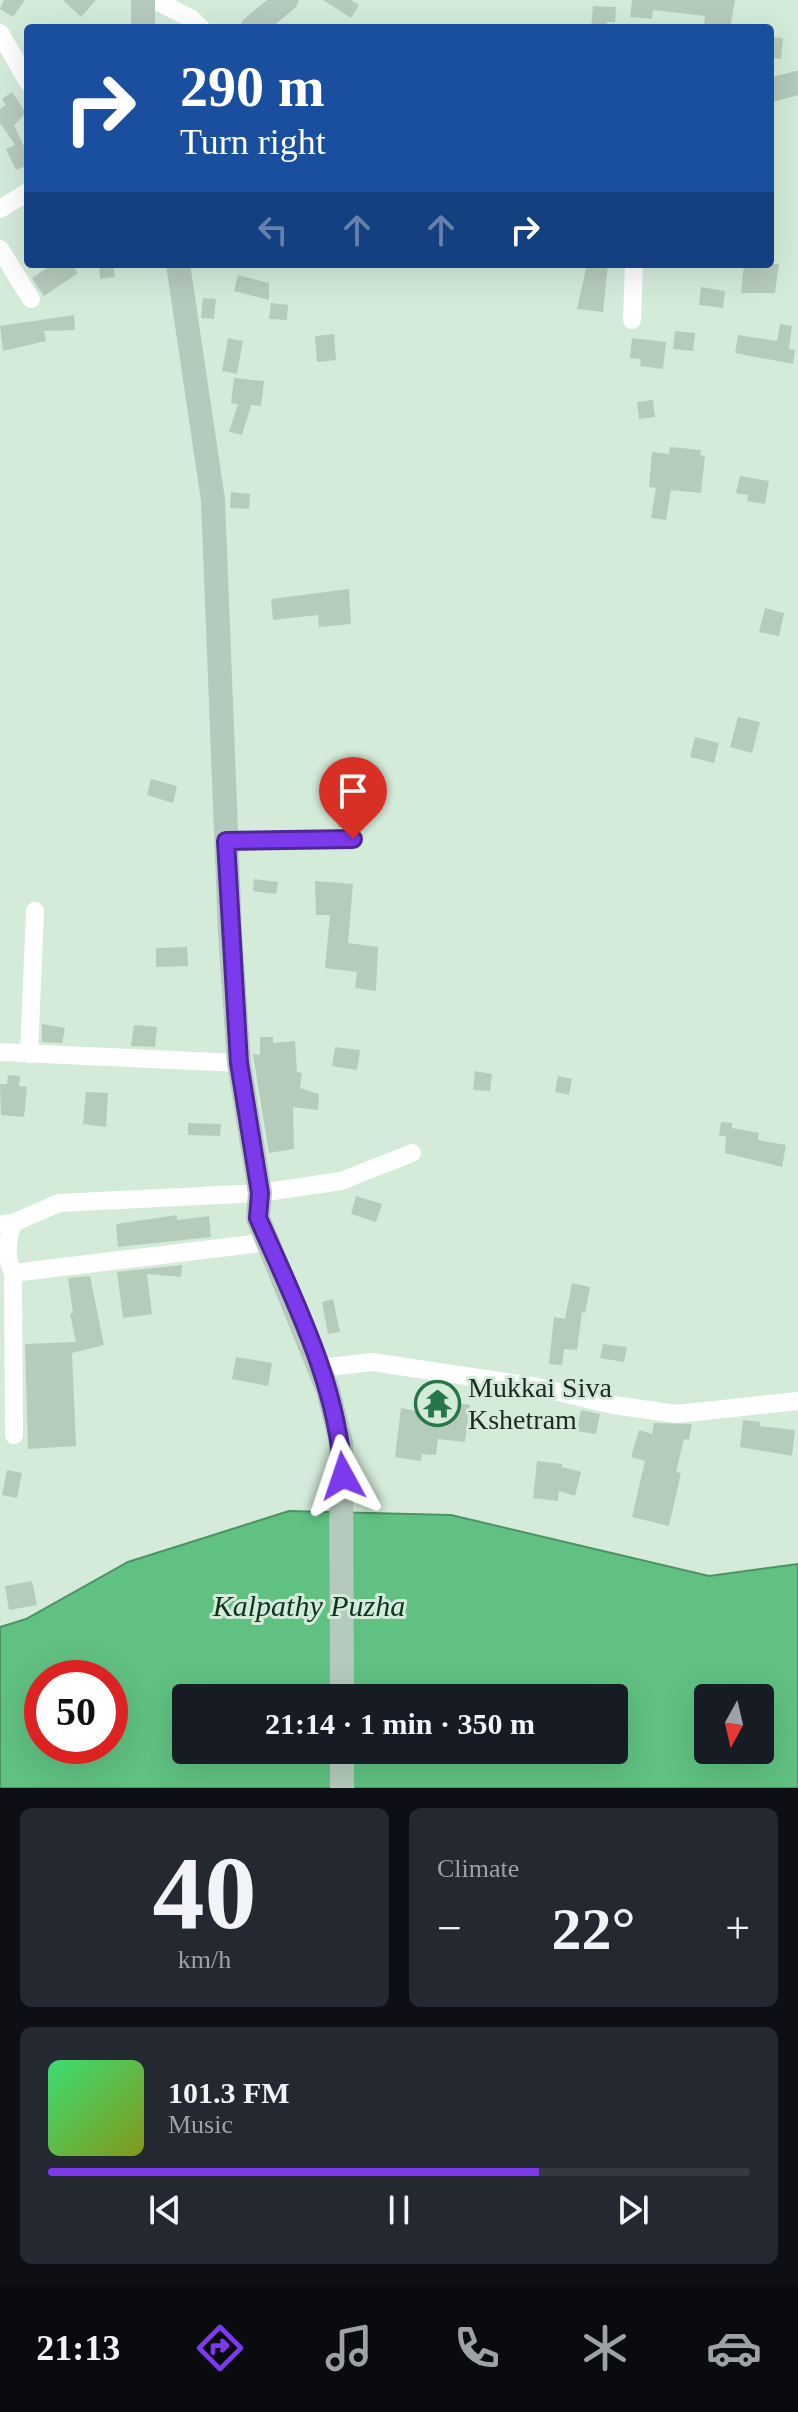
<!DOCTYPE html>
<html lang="en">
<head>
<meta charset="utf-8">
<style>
	:root { --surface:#171b24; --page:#242831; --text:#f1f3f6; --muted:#9ea1a6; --line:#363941; --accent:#7c3aed }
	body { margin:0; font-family:Georgia,serif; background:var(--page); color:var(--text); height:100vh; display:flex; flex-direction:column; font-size:30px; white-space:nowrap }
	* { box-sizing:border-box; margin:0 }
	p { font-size:26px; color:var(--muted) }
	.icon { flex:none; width:44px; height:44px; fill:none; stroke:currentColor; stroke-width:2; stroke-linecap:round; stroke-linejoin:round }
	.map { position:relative; height:1788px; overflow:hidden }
	.sheet { display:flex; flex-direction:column; gap:20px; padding:20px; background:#0d0f14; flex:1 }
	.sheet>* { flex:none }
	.top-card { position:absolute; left:24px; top:24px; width:750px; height:244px; border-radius:8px; box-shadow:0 8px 32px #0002; background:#1a4fa0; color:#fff; overflow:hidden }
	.needle { width:52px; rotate:188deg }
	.controls { position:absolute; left:694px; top:1684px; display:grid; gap:16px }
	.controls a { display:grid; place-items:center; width:80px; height:80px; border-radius:8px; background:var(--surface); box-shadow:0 8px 32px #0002; font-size:40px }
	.speed { position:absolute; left:24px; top:1660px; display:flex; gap:16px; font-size:40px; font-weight:700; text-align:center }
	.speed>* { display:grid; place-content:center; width:104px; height:104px; border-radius:50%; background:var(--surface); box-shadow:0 8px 32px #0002; line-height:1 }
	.speed .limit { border:12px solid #d22; background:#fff; color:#111 }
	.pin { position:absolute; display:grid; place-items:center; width:68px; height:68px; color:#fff; margin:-82px -34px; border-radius:50% 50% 50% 0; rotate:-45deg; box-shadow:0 0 8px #0007 }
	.pin .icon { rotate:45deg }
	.me { position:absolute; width:88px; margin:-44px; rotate:355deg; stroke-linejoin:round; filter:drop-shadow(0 0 6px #0008) }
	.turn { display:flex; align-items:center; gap:28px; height:168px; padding:0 24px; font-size:36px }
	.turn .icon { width:104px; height:104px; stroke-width:2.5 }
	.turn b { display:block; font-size:56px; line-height:68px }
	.lanes { display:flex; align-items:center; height:76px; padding:0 24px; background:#0003; justify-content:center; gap:40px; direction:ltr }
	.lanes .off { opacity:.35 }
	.big { font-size:60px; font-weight:800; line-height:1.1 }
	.sheet .tile { flex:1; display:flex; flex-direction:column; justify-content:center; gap:12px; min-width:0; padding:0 28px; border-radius:12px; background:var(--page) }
	.sheet .dial { align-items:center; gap:0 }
	.dial b { font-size:104px; line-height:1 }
	.song { display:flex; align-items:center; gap:24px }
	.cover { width:96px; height:96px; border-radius:12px; background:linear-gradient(135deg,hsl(140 70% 55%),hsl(70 70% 35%)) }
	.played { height:8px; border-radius:4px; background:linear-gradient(90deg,var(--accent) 70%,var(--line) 70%) }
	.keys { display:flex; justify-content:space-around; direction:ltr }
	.heat { display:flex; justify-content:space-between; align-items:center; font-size:44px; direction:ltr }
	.sheet .tiles { flex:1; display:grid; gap:20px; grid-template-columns:1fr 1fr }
	.tile:last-child { grid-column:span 2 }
	.trip { position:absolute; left:172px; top:1684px; width:456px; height:80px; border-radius:8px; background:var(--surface); box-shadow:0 8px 32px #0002; font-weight:800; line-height:80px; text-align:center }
	.dock { display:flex; height:128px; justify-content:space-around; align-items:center; background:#090b0e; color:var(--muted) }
	.dock .icon { width:56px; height:56px }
	.dock .current { color:var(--accent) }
	.dock b { font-size:36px; color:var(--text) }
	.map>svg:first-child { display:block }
</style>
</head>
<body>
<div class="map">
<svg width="798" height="1788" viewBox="0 0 798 1788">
	<rect width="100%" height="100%" fill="#d4ebda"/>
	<path fill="#60c182" stroke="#4c9365" stroke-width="2" fill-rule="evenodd" d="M289,1511L451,1515L709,1576L798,1564V1788H0V1627L26,1619L128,1562ZM42,1678H110V1746H42ZM186,1698H614V1750H186ZM708,1698H760V1750H708Z"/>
	<g fill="#b6ccbb">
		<polygon points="4,0 25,0 13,17 0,9"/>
		<polygon points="63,0 96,0 81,17"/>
		<polygon points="323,0 351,0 359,5 351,18"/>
		<polygon points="632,0 735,0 730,28 704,26 705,16 653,10 652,19 630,17"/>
		<polygon points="593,6 616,7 615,22 607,22 606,28 591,28"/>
		<polygon points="770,37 783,38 781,59 770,58"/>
		<polygon points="12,92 26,113 14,125 28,155 28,165 16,170 6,149 15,145 0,123 0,109 6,105 2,99"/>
		<polygon points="53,264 71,264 78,273 44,296 32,278"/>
		<polygon points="99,264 113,264 115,277 100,279"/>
		<polygon points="587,264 608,264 603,312 577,309"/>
		<polygon points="744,264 779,264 775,293 741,293"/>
		<polygon points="238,275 269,283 269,300 234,291"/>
		<polygon points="701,287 725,291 723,308 699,305"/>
		<polygon points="203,298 216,299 214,319 201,318"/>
		<polygon points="271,303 288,305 287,320 269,319"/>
		<polygon points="74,315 75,330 44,331 46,341 3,351 0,326"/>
		<polygon points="780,324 792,326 789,349 795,350 793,364 735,353 738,335 777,341"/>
		<polygon points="675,331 695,333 693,351 673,349"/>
		<polygon points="334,334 336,360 317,362 315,336"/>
		<polygon points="228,338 243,341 237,374 222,371"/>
		<polygon points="632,338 666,342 663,369 640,366 641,359 630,358"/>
		<polygon points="234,378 264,381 261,406 251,405 242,435 229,432 238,404 231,403"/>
		<polygon points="653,400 655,417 639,419 637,402"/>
		<polygon points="670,447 701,450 700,455 705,456 701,493 671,490 666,520 651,518 656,488 649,487 652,452 669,454"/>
		<polygon points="740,476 769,481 765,504 747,501 748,495 736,493"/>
		<polygon points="231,492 250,494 249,509 230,508"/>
		<polygon points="349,589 351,624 319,627 318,615 273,620 271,599"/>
		<polygon points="765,608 784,613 779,636 759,632"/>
		<polygon points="738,717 760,722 752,753 730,747"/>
		<polygon points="695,737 719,743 714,763 690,757"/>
		<polygon points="151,779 177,786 173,803 147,795"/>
		<polygon points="342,785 372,789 369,821 357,820 356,828 338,827"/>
		<polygon points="254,879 278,882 276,894 253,891"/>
		<polygon points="315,881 353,884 348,943 378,947 376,991 355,988 357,972 325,968 330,915 316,915"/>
		<polygon points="187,947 188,966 156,967 156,948"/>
		<polygon points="42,1024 65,1028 62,1043 42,1042"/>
		<polygon points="134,1025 157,1027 155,1047 131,1046"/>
		<polygon points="260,1037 273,1037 273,1043 295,1041 297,1072 302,1073 300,1088 319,1094 318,1110 293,1107 294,1149 269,1153 254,1061 253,1054 260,1055"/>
		<polygon points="335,1047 360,1050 357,1070 332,1066"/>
		<polygon points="475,1071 492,1074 490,1091 473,1090"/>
		<polygon points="8,1075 20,1076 19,1086 27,1087 24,1117 1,1115 0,1084 7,1084"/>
		<polygon points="558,1076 572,1079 569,1095 555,1092"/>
		<polygon points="86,1092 108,1093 106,1127 83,1124"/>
		<polygon points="721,1122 732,1123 732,1128 759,1133 758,1140 786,1145 782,1167 725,1153 726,1136 719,1136"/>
		<polygon points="188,1123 221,1124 220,1136 188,1135"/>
		<polygon points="356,1196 382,1204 376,1222 351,1214"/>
		<polygon points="177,1215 177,1220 209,1216 211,1237 118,1247 116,1224"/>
		<polygon points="182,1265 181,1277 147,1274 152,1314 123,1318 117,1272"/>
		<polygon points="90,1276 104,1345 72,1353 76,1446 28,1449 25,1344 76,1342 70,1314 73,1313 68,1278"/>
		<polygon points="572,1283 590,1287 585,1313 582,1312 577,1350 564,1349 562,1365 549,1364 554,1317 565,1319"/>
		<polygon points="333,1299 340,1332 328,1334 322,1302"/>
		<polygon points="603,1344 627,1347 624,1362 600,1358"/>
		<polygon points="236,1357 272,1363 268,1386 232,1379"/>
		<polygon points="420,1397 470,1405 465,1442 438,1439 436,1455 422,1454 421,1461 395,1457 401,1408 418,1411"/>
		<polygon points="581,1410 600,1414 596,1434 577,1431"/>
		<polygon points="743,1420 760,1422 760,1426 795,1430 792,1456 740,1447"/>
		<polygon points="654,1423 692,1424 689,1440 684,1439 676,1472 681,1473 669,1526 632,1517 645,1461 631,1457 639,1430 652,1434"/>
		<polygon points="537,1461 562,1464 562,1467 581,1472 575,1496 559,1491 558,1501 533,1498"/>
		<polygon points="7,1470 22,1473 17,1498 2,1495"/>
		<polygon points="32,1581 37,1605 9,1610 5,1586"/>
	</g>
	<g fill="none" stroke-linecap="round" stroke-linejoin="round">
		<g stroke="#fff" stroke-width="18">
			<polyline points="154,0 192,19 201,28"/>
			<polyline points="0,33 28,82"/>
			<polyline points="0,209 28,192"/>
			<polyline points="0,249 31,299"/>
			<polyline points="632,320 634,264"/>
			<polyline points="226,841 353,839"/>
			<polyline points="0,1052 239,1063"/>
			<polyline points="29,1054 35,911"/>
			<path d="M13,1223C7,1240 5,1256 13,1273L14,1435"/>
			<polyline points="0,1224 13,1223 59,1203 260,1193 341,1181 412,1153"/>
			<polyline points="13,1273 269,1242"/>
			<polyline points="320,1368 372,1362 533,1386 613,1405 677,1414 798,1401"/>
		</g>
		<g stroke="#b4cabc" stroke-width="24">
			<polyline points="143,0 143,28"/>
			<polyline points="252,28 286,0"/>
			<polyline points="770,90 798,83"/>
			<polyline points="178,264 213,500 230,933 239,1063 260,1193 258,1218 328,1390 341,1443 342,1698"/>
			<polyline points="342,1788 342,1750"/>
		</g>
	</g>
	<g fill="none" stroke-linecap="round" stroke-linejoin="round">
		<defs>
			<path id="route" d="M343,1476C338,1385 294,1300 258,1218L260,1193L239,1063L226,841L353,839"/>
		</defs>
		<use href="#route" stroke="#51269a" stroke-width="20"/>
		<use href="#route" stroke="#7c3aed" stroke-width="14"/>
	</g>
	<defs>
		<symbol id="temple-ring" viewBox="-11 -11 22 22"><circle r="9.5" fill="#d4ebda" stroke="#267647" stroke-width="1.5"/><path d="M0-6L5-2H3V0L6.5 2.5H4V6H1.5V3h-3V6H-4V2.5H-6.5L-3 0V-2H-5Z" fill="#267647"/></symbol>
	</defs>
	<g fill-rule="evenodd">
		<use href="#temple-ring" x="412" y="1378" width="51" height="51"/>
	</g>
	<g text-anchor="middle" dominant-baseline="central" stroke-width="6" stroke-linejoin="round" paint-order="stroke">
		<g font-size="28" fill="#1f2822" stroke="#d4ebda" text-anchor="start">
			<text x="468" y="1387">Mukkai Siva<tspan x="468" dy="32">Kshetram</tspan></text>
		</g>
		<g font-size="30" font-style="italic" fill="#0c361e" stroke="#d4ebda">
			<text x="309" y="1605">Kalpathy Puzha</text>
		</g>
	</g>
</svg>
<div class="controls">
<a><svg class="needle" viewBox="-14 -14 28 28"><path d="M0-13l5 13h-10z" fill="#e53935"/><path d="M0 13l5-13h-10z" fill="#9ea1a6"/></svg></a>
</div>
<div class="speed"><div class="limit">50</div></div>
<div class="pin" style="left:353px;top:839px;background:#d93025"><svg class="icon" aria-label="arrive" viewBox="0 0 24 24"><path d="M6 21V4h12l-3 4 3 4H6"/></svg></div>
<svg class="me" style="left:343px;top:1476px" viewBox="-20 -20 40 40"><path d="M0-17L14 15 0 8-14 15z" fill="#7c3aed" stroke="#fff" stroke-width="4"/></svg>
<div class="trip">21:14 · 1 min · 350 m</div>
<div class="top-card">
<div class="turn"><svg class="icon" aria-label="right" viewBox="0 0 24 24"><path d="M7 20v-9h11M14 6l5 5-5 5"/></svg><div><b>290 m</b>Turn right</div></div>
<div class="lanes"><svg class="icon off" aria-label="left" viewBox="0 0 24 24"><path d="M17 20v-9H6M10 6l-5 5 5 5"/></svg><svg class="icon off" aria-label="ahead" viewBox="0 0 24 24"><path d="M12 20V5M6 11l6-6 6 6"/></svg><svg class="icon off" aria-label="ahead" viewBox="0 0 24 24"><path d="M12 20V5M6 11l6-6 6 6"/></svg><svg class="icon" aria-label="right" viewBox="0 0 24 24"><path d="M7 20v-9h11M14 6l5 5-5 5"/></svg></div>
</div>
</div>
<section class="sheet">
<div class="tiles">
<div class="tile dial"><b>40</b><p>km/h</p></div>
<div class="tile"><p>Climate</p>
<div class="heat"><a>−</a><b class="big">22°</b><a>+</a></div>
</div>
<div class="tile">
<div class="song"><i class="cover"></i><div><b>101.3 FM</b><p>Music</p></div></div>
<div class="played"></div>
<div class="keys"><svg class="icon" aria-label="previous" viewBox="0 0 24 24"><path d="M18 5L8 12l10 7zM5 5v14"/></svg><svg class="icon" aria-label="pause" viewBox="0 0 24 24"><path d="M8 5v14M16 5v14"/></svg><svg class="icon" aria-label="next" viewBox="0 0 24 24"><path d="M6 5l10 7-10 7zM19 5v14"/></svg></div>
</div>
</div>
</section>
<nav class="dock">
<b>21:13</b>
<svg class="icon current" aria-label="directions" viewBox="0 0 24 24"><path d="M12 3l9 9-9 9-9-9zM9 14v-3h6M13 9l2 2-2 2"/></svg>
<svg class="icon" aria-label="music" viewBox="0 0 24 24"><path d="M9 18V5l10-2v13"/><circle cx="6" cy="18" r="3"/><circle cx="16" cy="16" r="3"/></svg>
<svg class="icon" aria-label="phone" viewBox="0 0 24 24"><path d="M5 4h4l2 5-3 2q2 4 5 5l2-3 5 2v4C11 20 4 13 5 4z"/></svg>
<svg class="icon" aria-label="climate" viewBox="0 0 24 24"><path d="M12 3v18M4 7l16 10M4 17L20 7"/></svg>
<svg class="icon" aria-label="car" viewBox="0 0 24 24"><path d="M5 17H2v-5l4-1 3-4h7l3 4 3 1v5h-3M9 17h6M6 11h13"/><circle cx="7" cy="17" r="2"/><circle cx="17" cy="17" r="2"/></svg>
</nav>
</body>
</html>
